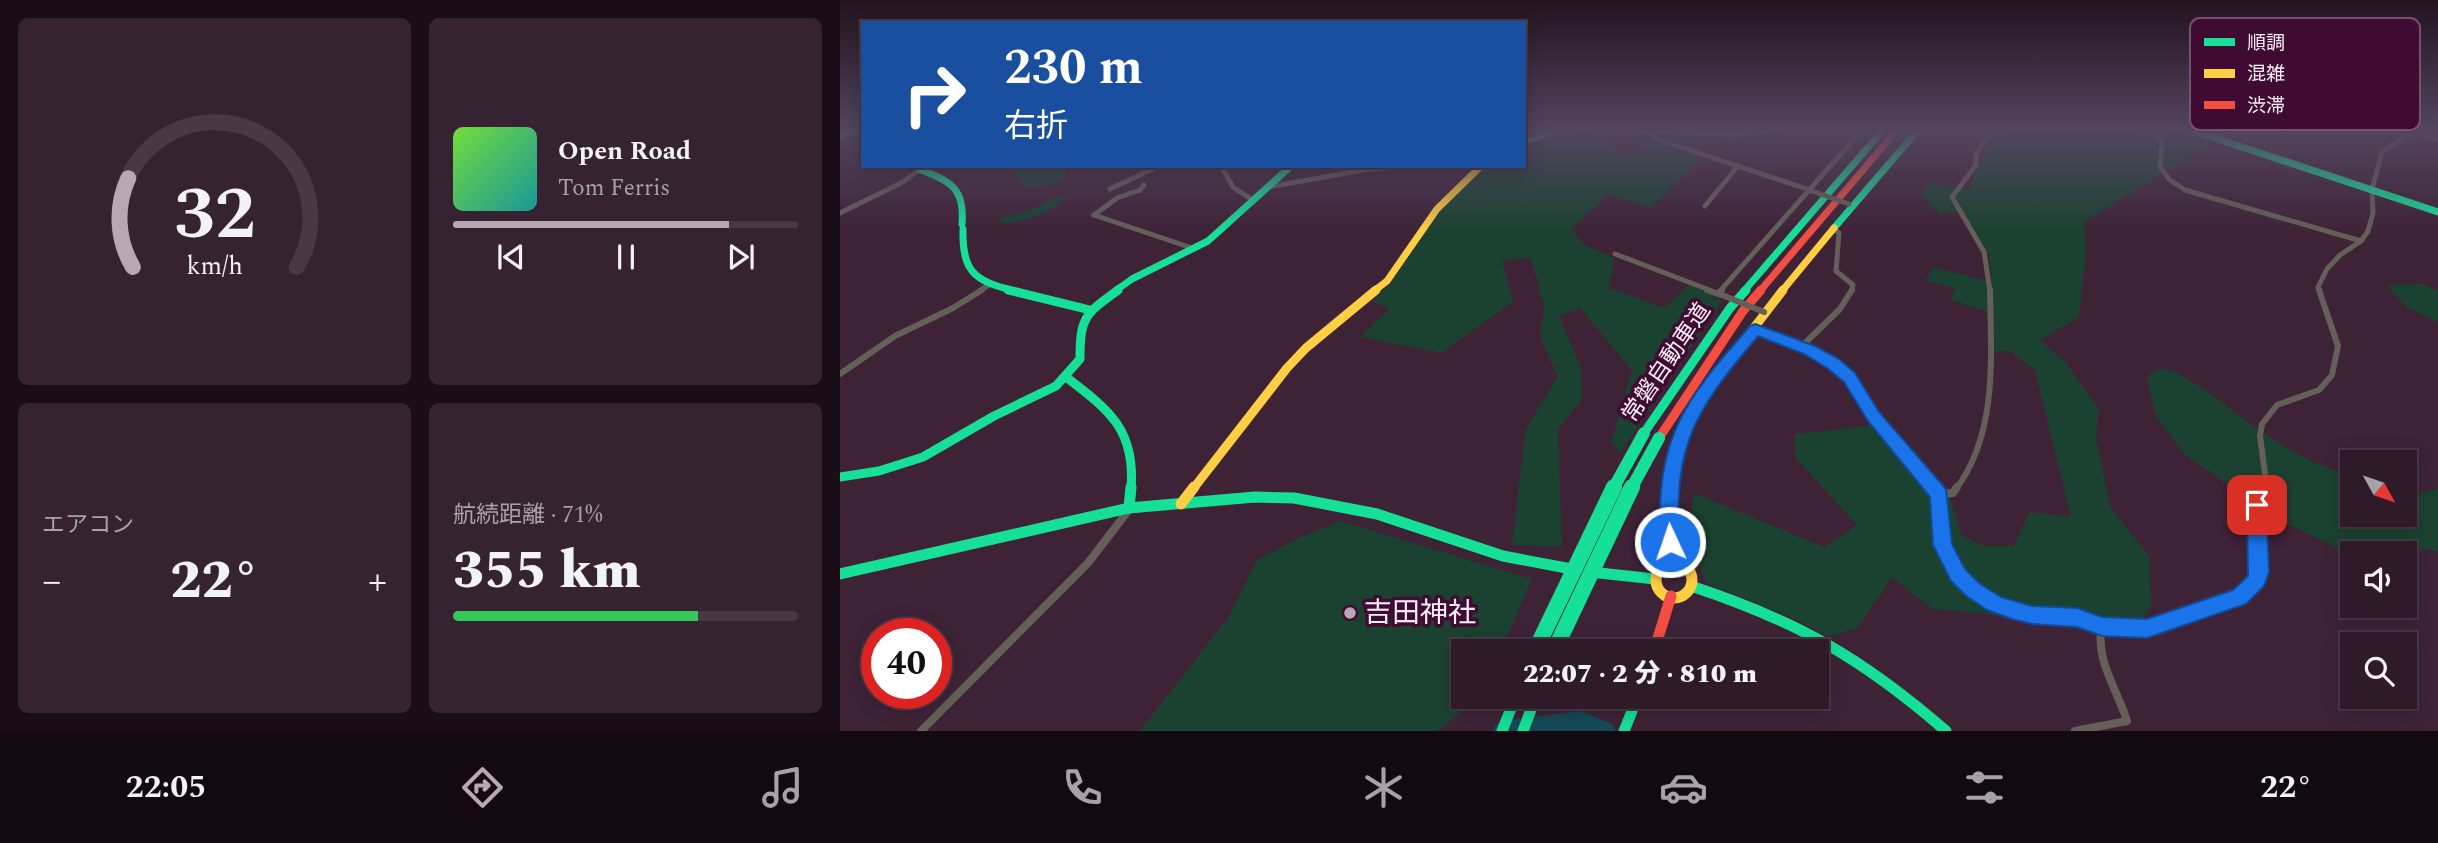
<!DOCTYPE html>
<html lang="ja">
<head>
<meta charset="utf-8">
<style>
	:root { --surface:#2e1a29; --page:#362331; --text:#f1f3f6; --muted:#a7a1a8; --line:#493846; --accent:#baa7b4 }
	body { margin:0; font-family:Spectral,"Noto Sans JP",serif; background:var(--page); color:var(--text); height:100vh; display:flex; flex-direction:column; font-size:26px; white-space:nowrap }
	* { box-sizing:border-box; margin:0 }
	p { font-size:23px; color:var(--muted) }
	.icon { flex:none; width:38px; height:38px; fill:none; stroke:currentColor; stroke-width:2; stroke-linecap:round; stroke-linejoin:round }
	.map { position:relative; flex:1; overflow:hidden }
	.drawer { display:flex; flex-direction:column; gap:18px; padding:18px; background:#190e17; width:840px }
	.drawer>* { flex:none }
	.banner { position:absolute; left:21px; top:21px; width:665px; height:147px; border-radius:0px; box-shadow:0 4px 18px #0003,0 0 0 2px var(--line); background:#1a4fa0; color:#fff; overflow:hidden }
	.needle { width:46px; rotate:130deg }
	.controls { position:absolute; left:1500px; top:450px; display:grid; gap:14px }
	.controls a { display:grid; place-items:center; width:77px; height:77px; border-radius:0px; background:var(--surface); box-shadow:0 4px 18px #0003,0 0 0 2px var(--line); font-size:35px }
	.speed { position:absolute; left:21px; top:618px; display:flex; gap:14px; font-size:35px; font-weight:700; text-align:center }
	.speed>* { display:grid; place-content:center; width:91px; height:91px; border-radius:50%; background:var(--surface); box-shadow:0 4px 18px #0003,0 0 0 2px var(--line); line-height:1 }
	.speed .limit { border:10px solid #d22; background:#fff; color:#111 }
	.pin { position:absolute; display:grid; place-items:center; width:60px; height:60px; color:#fff; margin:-30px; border-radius:14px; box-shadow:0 4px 10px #0006 }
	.me { position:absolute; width:77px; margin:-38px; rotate:357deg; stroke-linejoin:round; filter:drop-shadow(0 0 5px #0008) }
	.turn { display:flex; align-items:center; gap:24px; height:147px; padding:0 28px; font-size:32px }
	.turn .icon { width:91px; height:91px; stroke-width:2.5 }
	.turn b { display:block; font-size:49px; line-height:60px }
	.big { font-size:52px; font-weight:800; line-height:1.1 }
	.drawer .widget { flex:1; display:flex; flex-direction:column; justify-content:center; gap:10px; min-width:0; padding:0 24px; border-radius:10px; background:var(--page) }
	.drawer .dial { align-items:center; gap:0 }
	.dial svg { height:182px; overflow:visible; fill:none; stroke:var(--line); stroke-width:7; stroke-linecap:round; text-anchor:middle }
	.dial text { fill:var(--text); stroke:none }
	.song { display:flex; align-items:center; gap:21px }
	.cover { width:84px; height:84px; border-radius:10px; background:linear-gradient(135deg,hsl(100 70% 55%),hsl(180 70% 35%)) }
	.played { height:7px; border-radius:4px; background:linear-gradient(90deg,var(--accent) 80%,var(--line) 80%) }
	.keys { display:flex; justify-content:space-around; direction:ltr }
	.heat { display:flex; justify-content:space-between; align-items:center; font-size:38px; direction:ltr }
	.charge { height:10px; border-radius:5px; background:linear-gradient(90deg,#34c759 71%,var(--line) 0) }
	.drawer .tiles { flex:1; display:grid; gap:18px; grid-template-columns:repeat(2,1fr) }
	.trip { position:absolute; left:611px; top:639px; width:378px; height:70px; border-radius:0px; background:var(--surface); box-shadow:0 4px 18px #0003,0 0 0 2px var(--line); font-weight:800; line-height:70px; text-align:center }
	.menu { display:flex; height:112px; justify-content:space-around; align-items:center; background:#120a10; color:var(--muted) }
	.menu .icon { width:49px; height:49px }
	.menu .current { color:var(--accent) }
	.menu b { font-size:32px; color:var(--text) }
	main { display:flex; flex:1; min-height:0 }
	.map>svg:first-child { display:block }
</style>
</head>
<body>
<main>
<section class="drawer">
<div class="tiles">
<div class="widget dial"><svg viewBox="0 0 100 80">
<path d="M14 69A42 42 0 1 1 86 69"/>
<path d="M14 69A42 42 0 0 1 12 30" stroke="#baa7b4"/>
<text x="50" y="56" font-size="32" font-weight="700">32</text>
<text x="50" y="72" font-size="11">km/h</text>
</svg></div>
<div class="widget">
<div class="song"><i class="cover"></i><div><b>Open Road</b><p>Tom Ferris</p></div></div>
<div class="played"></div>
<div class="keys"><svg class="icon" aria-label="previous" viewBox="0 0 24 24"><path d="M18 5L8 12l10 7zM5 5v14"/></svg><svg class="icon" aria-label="pause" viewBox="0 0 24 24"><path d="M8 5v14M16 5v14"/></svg><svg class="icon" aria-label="next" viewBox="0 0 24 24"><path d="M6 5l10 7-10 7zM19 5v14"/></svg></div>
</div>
<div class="widget"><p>エアコン</p>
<div class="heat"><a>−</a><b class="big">22°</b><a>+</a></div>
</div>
<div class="widget"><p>航続距離 · 71%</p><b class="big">355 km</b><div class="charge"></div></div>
</div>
</section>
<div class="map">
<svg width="1598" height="731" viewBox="0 0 1598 731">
	<rect width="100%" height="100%" fill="#3e2337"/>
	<g fill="#1b4230">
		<path d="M1163,130H1387L1376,140L1244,222L1246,256L1239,317L1200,340L1226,363L1259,409L1256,436L1270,507L1309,556L1311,606L1297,627L1093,609L1052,577L1017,628L990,637L950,617L867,583C849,548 849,532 854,493L984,547L1017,525L955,457V434L1036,425L1076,469L1083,482L1093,493L1110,497L1122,536L1145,546H1174L1190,512L1231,517L1195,370L1170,351H1154V323L1144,311L1111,300L1115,288L1086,281L1093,267L1152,282L1149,254L1120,211L1101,214L1090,205L1081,193L1091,182L1129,190C1139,164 1141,149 1163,130Z"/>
		<polygon points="749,131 775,133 764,144 784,156 817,139 862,157 811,208 768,194 731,229 745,245 774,258 769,288 825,308 850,284 882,301 780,453 771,443 792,370 740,308 719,316 741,368 742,400 718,428 722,547 672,545 686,428 718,377 700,336 704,306 691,258 662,261 673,302 601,353 520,337 549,309 533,301 552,281 601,210 632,176 645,166 684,166 684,144 722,132"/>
		<polygon points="169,166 228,166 224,179 205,186 184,186"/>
		<path d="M227,196C213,214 189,218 168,224L157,219L188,211L214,198Z"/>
		<polygon points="1584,284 1598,291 1598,322 1566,307 1547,285"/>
		<polygon points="1323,368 1337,373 1364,389 1417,429 1466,459 1512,477 1512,514 1564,514 1565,496 1598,489 1598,551 1556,547 1524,553 1494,546 1442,522 1344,454 1316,416 1307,379 1310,374"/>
		<polygon points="500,521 692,579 661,651 623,651 623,696 642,697 597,731 300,731 388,618 417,560 459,538"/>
	</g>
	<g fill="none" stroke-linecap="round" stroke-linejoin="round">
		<polygon fill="#174858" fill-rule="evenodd" points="741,711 772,724 775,731 653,731 656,724 663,721"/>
		<g stroke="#655f59" stroke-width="5">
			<polyline points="1304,130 1322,138 1320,167 1330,180 1345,190 1521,241"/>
			<polyline points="809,131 819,140 970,190"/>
			<polyline points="1579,133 1598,139"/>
			<polyline points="381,166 393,187 414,201"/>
			<polyline points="429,187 529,169 578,166"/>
			<polyline points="270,189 319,166"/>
			<polyline points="865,206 898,166"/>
			<polyline points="0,213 61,183 85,166"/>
			<polyline points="254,215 355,249"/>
			<polyline points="254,215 277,198 300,190 304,185"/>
			<polyline points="995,230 999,233 996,271 1013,285 1011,291"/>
			<polyline points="775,254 872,291"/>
			<polyline points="139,291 149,285"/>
			<polyline points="880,291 1022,130"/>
			<polyline points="1150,291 1144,252 1112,197 1136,165 1136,155 1144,141 1159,130"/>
			<polyline points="1480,291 1478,287 1487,269 1500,255 1521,241 1528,231 1533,213 1532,189 1542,152 1565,137 1585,130"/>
		</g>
		<g stroke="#655f59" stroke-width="6">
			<polyline points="867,290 881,295"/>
			<polyline points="878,294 882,290"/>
			<polyline points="915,329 970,350 1003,371 1034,417 1095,489"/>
			<polyline points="970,350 966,342 1000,309 1012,290"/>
			<polyline points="0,374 55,336 113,308 142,290"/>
			<path d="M1116,489C1158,433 1151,356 1150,290"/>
			<polyline points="1422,489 1425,473 1420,436 1422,424 1437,405 1479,390 1492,375 1498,346 1479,290"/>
		</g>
		<g stroke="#655f59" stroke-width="8">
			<polyline points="1093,487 1099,494 1113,493 1117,487"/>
			<polyline points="1099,494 1100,526 1108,558 1119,576 1145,598 1173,609 1239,618 1266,627 1293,629 1312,627 1337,620 1393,599 1412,587 1419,572 1415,519 1422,487"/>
			<polyline points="81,731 248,563 288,511"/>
			<path d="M1235,731L1287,721C1278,691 1254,658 1262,626"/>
		</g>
		<g stroke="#16e098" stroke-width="7">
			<polyline points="798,130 895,133 927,130"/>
			<polyline points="1351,130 1598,212"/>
			<polyline points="0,136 12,130"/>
			<polyline points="684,141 719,130"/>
			<path d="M81,170C111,181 125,189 122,224"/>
			<polyline points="994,228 1078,130"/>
			<path d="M123,229C122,273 135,281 175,291"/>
			<polyline points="275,291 292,279 368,241 451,166"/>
			<polyline points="904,291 1043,130"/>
		</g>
		<g stroke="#16e098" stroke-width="9">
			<polyline points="168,290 250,310"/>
			<path d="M226,377C269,410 296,430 291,489"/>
			<polyline points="804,433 890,308 906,290"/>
			<path d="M0,477L39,471L83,457L154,416L216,386L240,359C240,317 245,314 278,290"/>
		</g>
		<g stroke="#16e098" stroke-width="11">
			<polyline points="289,508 291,487"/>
			<polyline points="750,572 815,579"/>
			<polyline points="0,574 289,508 415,497 454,498 537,514 663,556 737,570"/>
			<path d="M851,586C957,621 1022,658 1106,731"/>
			<polyline points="662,731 676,696"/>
			<polyline points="683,731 696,696"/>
			<polyline points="784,731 798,696"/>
		</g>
		<g stroke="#ffcf43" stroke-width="7">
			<polyline points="534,291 547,281 597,209 641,166"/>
			<polyline points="942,291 994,228"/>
		</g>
		<g stroke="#ffcf43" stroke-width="9">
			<polyline points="353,489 447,368 466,348 536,290"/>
			<polyline points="829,489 836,446 854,406 943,290"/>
		</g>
		<g stroke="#ffcf43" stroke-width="11">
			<polyline points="829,487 832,563"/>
			<polyline points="341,504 354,487"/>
			<circle cx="834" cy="580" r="18"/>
		</g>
		<polyline stroke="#f24e42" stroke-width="7" points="920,291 1057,130"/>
		<polyline stroke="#f24e42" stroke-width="9" points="819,438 903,311 921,290"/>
		<polyline stroke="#f24e42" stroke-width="11" points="814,651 831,596"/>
		<polyline stroke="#655f59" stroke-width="5" points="972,191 1009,204"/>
		<polyline stroke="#655f59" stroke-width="6" points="882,295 924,312"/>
		<g stroke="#16e098" stroke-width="12">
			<polyline points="773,489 804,433"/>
			<polyline points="791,489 819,438"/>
		</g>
		<g stroke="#16e098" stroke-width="16">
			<polyline points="695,651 774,487"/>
			<polyline points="714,651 792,487"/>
		</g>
	</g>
	<linearGradient id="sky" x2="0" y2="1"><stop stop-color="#22131e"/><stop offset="0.56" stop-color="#52455e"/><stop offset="1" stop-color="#52455e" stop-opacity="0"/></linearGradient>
	<rect width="1598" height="232" fill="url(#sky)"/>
	<path fill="#1a73e8" stroke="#114b97" stroke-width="2" d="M915,324L975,346L999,359L1015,373L1039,412L1106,489L1112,544L1125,569L1139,583L1161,597L1192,606L1237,608L1262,617L1307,619L1393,590L1408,576L1407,505L1410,500L1417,498L1423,500L1426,505L1429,572L1424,586L1406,604L1307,638L1262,636L1237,627L1192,624L1172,619L1147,610L1125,595L1111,581L1093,545L1090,497L1028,421L1004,382L987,368L964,354L918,336C855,411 834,442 839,542L836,548L830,551L823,548L820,542C816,437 843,402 910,326Z"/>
	<circle fill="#baa7b4" stroke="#3f0b32" stroke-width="2.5" cx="510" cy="613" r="7"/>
	<g text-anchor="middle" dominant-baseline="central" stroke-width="7" stroke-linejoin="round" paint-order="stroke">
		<g font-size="23" fill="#fceef7" stroke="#3f0b32">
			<text transform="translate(827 363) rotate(-56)">常磐自動車道</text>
		</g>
		<g font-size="28" fill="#fceef7" stroke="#3f0b32" text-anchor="start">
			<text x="524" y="613">吉田神社</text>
		</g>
	</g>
	<rect x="1350" y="18" width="230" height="112" rx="10" fill="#3f0b32" stroke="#784f6d" stroke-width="2"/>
	<rect x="1364" y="38" width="31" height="8" fill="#16e098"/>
	<rect x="1364" y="69" width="31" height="9" fill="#ffcf43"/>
	<rect x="1364" y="101" width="31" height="8" fill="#f24e42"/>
	<g font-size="19" fill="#fceef7">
		<text x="1407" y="49">順調</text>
		<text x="1407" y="80">混雑</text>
		<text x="1407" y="112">渋滞</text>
	</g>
</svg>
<div class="controls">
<a><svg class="needle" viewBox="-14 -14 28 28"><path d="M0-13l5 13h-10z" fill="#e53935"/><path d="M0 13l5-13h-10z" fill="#a7a1a8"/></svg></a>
<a><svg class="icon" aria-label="sound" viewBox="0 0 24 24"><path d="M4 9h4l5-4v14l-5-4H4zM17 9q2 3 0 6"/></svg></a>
<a><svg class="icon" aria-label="search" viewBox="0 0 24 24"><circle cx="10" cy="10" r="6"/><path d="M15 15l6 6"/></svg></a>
</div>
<div class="speed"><div class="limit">40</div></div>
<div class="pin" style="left:1417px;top:505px;background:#d93025"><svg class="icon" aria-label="arrive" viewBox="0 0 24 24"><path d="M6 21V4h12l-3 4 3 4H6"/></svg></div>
<svg class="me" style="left:830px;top:542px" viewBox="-20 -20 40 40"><circle r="17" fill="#1a73e8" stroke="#fff" stroke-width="3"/><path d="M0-11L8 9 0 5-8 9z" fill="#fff"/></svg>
<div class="trip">22:07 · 2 分 · 810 m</div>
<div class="banner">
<div class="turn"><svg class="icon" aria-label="right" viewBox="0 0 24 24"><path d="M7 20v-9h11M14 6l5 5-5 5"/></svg><div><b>230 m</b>右折</div></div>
</div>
</div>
</main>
<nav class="menu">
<b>22:05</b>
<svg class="icon current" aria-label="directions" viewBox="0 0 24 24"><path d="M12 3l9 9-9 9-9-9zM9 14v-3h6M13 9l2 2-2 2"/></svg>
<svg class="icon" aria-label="music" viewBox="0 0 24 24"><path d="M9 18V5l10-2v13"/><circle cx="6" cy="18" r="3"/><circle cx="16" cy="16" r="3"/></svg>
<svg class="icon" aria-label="phone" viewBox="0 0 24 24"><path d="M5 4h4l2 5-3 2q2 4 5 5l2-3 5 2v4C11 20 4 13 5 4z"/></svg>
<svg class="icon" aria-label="climate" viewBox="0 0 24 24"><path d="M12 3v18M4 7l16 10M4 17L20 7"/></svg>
<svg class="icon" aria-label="car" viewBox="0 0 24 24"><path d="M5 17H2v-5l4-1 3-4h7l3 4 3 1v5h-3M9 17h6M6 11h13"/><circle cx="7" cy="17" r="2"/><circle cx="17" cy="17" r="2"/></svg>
<svg class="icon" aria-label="filters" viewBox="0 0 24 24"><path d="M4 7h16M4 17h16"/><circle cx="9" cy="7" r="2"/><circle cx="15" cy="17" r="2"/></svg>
<b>22°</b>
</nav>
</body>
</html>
